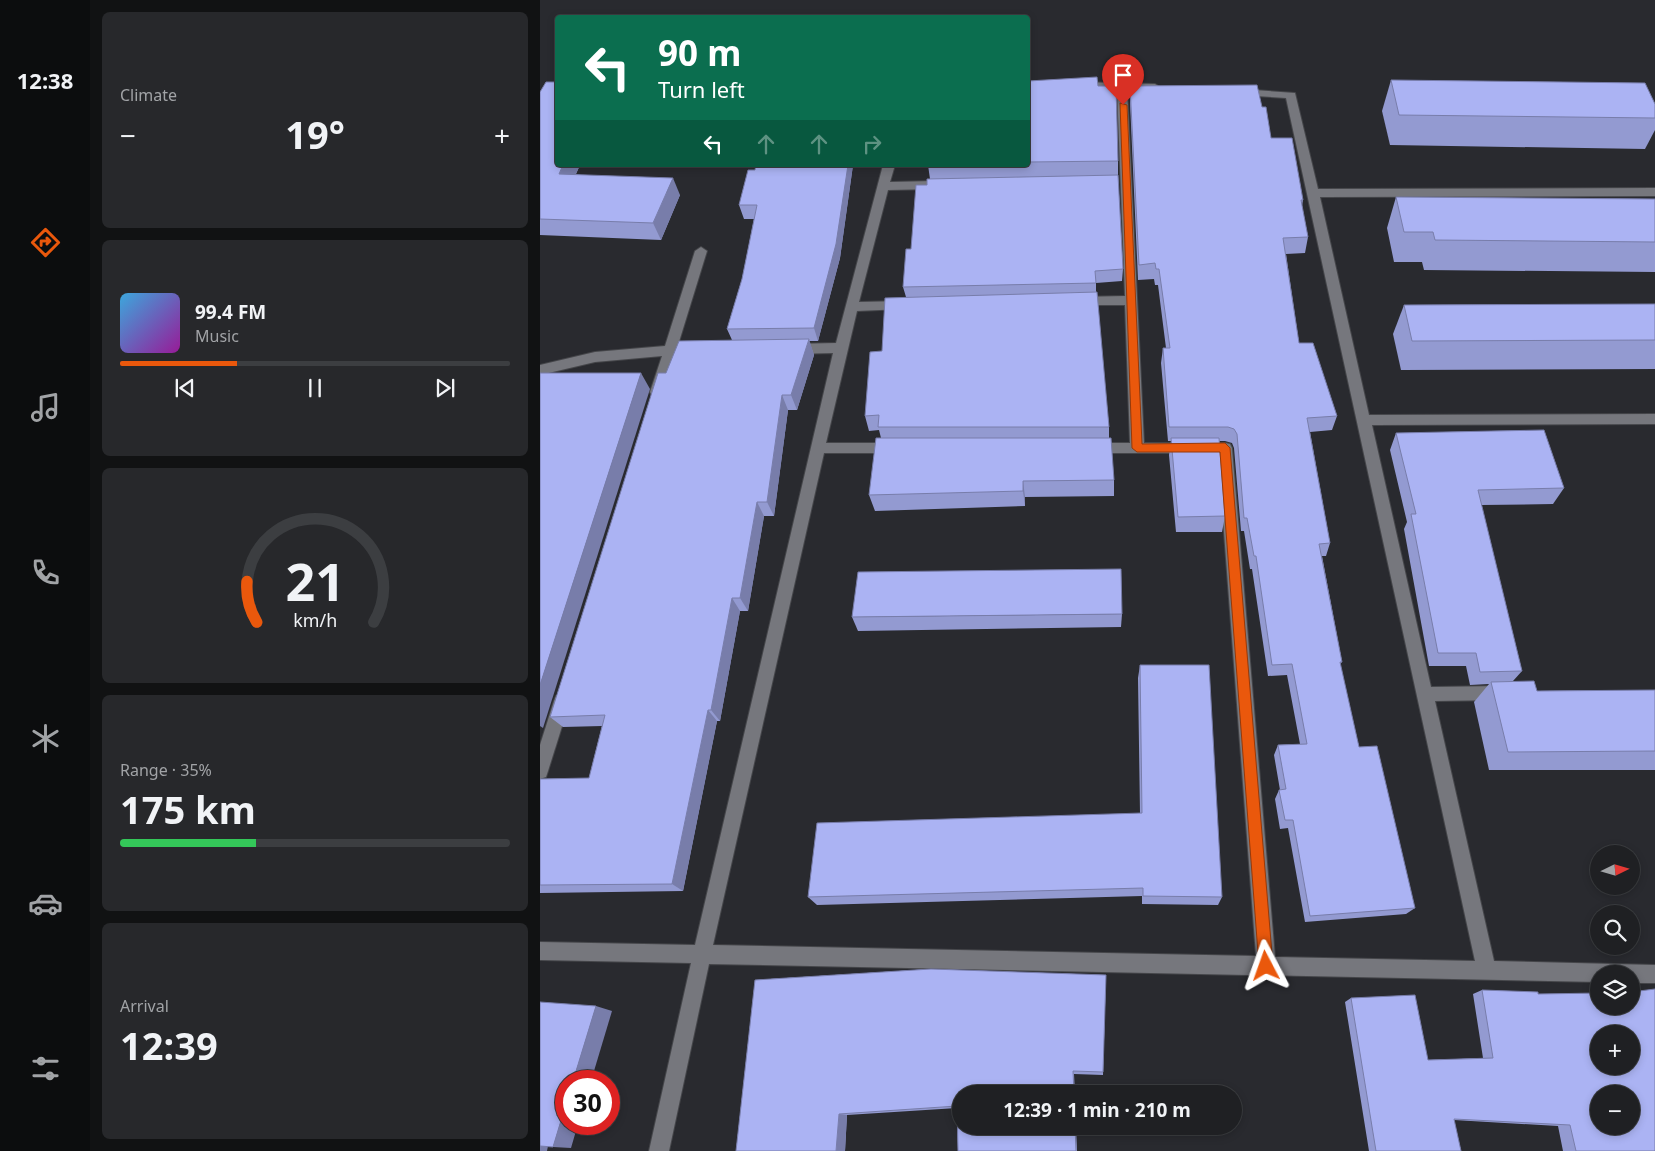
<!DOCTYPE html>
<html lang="en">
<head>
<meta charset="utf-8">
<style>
	:root { --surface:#1f2023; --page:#27282b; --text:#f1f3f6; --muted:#a1a3a6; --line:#3c3e41; --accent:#ea580c }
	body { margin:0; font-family:"Noto Sans",sans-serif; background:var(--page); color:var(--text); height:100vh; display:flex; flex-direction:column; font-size:19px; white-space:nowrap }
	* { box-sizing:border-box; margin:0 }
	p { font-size:16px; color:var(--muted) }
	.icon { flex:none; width:28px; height:28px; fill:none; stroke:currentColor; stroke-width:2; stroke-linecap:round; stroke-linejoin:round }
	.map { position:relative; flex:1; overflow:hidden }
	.sheet { display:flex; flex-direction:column; gap:12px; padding:12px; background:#111213; width:450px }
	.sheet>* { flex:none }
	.guide { position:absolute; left:15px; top:15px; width:475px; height:152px; border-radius:5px; box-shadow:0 2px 8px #0003,0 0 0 1px var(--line); background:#0b6e4f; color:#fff; overflow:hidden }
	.needle { width:32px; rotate:85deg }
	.buttons { position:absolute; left:1050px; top:845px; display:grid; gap:10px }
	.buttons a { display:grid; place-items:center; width:50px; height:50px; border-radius:50%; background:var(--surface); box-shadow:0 2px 8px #0003,0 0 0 1px var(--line); font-size:25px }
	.speed { position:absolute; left:15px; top:1070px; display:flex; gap:10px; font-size:25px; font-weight:700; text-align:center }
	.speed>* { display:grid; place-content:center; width:65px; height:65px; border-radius:50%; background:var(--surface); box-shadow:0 2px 8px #0003,0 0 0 1px var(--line); line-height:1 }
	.speed .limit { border:8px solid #d22; background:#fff; color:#111 }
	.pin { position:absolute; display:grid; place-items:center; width:42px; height:42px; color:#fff; margin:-51px -21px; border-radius:50% 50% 50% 0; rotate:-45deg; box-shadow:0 0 5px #0007 }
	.pin .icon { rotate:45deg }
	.me { position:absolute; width:55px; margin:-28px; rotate:356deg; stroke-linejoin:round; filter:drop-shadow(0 0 4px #0008) }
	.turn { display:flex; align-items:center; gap:18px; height:105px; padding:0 20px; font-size:22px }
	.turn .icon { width:65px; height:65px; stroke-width:2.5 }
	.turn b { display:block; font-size:35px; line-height:42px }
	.lanes { display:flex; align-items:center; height:48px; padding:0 20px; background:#0003; justify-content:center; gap:25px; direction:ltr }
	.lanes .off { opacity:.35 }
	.big { font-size:38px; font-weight:700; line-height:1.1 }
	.sheet .card { flex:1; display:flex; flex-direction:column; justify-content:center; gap:8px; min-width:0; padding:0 18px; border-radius:8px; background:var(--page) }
	.sheet .dial { align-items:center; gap:0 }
	.dial svg { height:130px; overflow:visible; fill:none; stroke:var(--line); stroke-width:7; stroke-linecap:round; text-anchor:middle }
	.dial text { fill:var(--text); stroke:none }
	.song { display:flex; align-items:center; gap:15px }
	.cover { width:60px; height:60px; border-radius:8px; background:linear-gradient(135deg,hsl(200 70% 55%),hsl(300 70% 35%)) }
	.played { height:5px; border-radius:2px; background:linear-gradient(90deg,var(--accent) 30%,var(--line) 30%) }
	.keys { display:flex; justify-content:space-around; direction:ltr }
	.heat { display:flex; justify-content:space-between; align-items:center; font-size:28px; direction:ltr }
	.charge { height:8px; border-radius:4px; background:linear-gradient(90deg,#34c759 35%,var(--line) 0) }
	.trip { position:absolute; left:412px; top:1085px; width:290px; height:50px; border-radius:25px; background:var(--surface); box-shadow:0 2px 8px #0003,0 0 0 1px var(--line); font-weight:700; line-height:50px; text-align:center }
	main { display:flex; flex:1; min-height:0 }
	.tab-bar { display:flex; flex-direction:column; width:90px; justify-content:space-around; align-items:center; background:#0c0d0e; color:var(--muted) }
	.tab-bar .icon { width:35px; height:35px }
	.tab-bar .selected { color:var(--accent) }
	.tab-bar b { font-size:22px; color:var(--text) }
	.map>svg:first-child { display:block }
</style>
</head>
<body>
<main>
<nav class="tab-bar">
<b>12:38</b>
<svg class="icon selected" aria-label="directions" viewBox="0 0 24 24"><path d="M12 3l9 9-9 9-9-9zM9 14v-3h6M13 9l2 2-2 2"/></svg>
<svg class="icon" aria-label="music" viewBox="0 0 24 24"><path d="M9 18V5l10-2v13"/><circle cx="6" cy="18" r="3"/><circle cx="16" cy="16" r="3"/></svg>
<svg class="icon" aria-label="phone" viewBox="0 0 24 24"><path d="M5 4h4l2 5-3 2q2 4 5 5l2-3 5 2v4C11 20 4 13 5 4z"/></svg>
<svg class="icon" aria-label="climate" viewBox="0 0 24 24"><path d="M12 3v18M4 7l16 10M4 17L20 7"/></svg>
<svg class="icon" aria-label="car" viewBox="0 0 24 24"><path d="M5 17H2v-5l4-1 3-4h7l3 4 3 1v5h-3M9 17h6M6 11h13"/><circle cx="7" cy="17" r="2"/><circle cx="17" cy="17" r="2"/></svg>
<svg class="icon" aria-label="filters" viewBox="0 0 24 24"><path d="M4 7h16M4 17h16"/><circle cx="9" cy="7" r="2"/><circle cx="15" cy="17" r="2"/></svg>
</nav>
<section class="sheet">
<div class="card"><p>Climate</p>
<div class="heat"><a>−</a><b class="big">19°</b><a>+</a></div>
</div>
<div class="card">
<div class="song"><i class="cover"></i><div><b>99.4 FM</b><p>Music</p></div></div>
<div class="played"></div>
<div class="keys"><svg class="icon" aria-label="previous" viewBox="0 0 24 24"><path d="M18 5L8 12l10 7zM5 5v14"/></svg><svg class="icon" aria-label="pause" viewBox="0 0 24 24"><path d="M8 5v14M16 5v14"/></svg><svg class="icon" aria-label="next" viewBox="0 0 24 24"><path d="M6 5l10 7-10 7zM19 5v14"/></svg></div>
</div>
<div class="card dial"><svg viewBox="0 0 100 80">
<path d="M14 69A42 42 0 1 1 86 69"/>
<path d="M14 69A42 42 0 0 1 8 44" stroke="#ea580c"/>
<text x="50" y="56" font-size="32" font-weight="700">21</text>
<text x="50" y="72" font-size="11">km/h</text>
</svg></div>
<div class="card"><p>Range · 35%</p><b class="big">175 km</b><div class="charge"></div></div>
<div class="card"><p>Arrival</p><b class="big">12:39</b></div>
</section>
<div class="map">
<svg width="1115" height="1151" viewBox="0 0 1115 1151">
	<rect width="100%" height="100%" fill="#292a2f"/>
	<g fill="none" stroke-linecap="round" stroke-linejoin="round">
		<defs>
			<g id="street">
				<polygon points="538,82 615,84 620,87 615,90 587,89 604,443 685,443 690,444 692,448 735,957 935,961 746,98 700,95 695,92 700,89 755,93 778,189 1115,188 1115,196 780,197 829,415 1115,414 1115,424 832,425 891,687 961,686 967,688 969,693 967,698 961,700 895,701 954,961 1115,965 1115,983 1091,983 1091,974 1059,974 1059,982 169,964 129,1151 109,1151 151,963 0,960 0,942 155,945 293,353 252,354 247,352 246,349 247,346 252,344 296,343 343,165 355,165 350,182 395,181 401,185 395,189 348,190 319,302 363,301 367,302 369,305 367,308 363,309 317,311 286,443 354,443 359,444 361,448 359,452 354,453 284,453 173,945 716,956 678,453 552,453 547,452 545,448 547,444 552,443 590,443 585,305 538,305 532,301 538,297 585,296 577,89 534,87 533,85"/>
				<polygon points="161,247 167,251 138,345 144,347 145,350 144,353 135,355 122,396 112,396 110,392 122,356 55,362 0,375 0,365 55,352 125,346 155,251"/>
				<polygon points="22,694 28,696 30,701 8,771 6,777 0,779 0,745 14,701 16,696"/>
			</g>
		</defs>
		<use href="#street" stroke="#45464a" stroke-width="2"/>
		<use href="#street" fill="#76777d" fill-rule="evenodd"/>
	</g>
	<g fill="#939ad1">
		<polygon points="851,80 1115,104 1115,130 1105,149 850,145 842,111"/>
		<polygon points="488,81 558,86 578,161 578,175 583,269 582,281 556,283 556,292 569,427 569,438 574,480 574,496 485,497 485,506 335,511 329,495 341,438 339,430 329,431 325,416 342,351 366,297 363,287 371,249 387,185 390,179 388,165 488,165"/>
		<polygon points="590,86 722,107 731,138 763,200 762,206 768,237 765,253 746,254 759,343 797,416 792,430 770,432 790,543 786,556 782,556 802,662 800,664 819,747 875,908 866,914 765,922 748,828 740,829 735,799 739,790 740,790 734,755 738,745 760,744 747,675 728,676 712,569 710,569 704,531 701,531 694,448 692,443 685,441 679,441 685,516 682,532 636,532 629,455 631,441 628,441 621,363 623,348 626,348 618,285 615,285 614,279 598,280 590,102"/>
		<polygon points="0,92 18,165 40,165 36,174 140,195 121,240 0,235"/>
		<polygon points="216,165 313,165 300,258 278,341 269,341 274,355 257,410 248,410 234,516 224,516 208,611 200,611 180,721 177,721 143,891 0,893 0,779 49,778 62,726 23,727 10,717 126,373 192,340 187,329 202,279 214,219 204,219 199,205 215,170"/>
		<polygon points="856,197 1115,199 1115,272 884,270 882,262 854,262 847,228"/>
		<polygon points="1115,304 1115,369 861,370 853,334 864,305"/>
		<polygon points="856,433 1024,488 1013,504 941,505 982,671 973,681 997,691 1115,690 1115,770 949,770 934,702 949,684 930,685 926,666 889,666 864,529 867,522 850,450"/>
		<polygon points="582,614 581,627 318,631 312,617"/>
		<polygon points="600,665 682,897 678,905 602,904 602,896 277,905 268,897 600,813 598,678"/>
		<polygon points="391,969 566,975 563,1075 534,1074 535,1094 421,1094 421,1126 536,1126 537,1151 418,1151 417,1108 307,1115 305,1151 196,1151 215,980"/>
		<polygon points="942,990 998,994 1115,1151 1023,1151 1018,1126 914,1120 921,1151 829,1151 805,1002 811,998 888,1060 943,1058 933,994"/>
	</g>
	<g fill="#787daa">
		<polygon points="23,165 40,165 28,191 19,174"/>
		<polygon points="308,165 313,165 300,258 278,341 274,328"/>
		<polygon points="133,178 140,195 121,240 113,223"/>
		<polygon points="269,339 274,355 257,410 251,395"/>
		<polygon points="101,373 110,389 3,728 0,726 0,685"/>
		<polygon points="242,395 248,410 234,516 227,502"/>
		<polygon points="483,481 485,497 485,506 483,491"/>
		<polygon points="217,502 224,516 208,611 200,598"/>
		<polygon points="192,598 200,611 180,721 171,710"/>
		<polygon points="168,710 177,721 143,891 132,884"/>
		<polygon points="56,1006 72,1011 51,1081 33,1081"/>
		<polygon points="26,1104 26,1124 38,1124 31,1148 13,1147"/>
		<polygon points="299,1114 307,1115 305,1151 296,1151"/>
		<polygon points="0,1145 8,1146 7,1151 0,1151"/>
	</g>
	<g fill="#abb3f3" stroke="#787daa" fill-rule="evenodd">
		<polygon points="557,77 558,86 576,86 578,161 488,162 488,81"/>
		<polygon points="851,80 1105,83 1115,104 1115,118 859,115"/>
		<polygon points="6,82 18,82 18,165 23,165 19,174 133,178 113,223 0,219 0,92"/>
		<polygon points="717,85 722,107 726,107 731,138 752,138 763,200 761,200 768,237 743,238 759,343 773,343 797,416 767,418 790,543 779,544 802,662 800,662 819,747 837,746 875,908 770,916 753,820 745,820 739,790 746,789 738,745 767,744 752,664 732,665 716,556 714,556 707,518 704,518 697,434 694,429 688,427 629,427 623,348 630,348 619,269 616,269 615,263 599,265 590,86"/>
		<polygon points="216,165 308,165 296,244 274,328 187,329 202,279 217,205 199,205 208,170 215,170"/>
		<polygon points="578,175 583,269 555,271 556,283 363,287 366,249 371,249 376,185 387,185 387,179"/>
		<polygon points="856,197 1115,199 1115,242 895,240 893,232 864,232"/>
		<polygon points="557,292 569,427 338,427 339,415 325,416 330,352 342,351 345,298"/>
		<polygon points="1115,304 1115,340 872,341 864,305"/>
		<polygon points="269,339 251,395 242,395 227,502 217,502 200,598 192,598 171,710 168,710 132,884 0,885 0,779 49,778 65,715 10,717 118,373 126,373 139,341"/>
		<polygon points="0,373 101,373 0,685"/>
		<polygon points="1004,430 1024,488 938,490 982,671 940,672 936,653 898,653 871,514 876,514 856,433"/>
		<polygon points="336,438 571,438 574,480 483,481 483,491 329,495"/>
		<polygon points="631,438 679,438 685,516 638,517"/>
		<polygon points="581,569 582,614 312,617 318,572"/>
		<polygon points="600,665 669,665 682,897 603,896 603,888 268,897 277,823 602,813"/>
		<polygon points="994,681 997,691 1115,690 1115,751 968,752 951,682"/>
		<polygon points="391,969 566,975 563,1072 533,1071 534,1094 421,1094 421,1126 535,1126 536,1151 418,1151 417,1106 299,1114 296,1151 196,1151 215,980"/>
		<path d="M1115,989V1151H1036L1030,1125L914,1119L921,1151H836L811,998L875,995L888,1060L953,1058L942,990L998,992V994L1059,993V1006H1091V992ZM1059,1034H1091V1066H1059ZM1059,1094H1091V1126H1059Z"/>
		<polygon points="0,1002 56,1006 33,1081 26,1081 26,1104 13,1147 0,1146"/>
	</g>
	<polygon fill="#ea580c" stroke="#983908" points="580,103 587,105 602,444 685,443 690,448 733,966 731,971 726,973 721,971 719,966 680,452 597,452 592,448"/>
</svg>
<div class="buttons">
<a><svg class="needle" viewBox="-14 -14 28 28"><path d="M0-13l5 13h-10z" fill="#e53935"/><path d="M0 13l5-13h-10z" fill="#a1a3a6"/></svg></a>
<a><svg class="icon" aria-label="search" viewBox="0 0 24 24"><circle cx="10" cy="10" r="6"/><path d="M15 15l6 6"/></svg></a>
<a><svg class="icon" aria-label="layers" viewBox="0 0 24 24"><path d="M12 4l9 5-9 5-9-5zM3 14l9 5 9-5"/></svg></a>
<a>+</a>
<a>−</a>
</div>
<div class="speed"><div class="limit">30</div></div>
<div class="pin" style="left:583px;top:105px;background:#d93025"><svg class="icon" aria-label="arrive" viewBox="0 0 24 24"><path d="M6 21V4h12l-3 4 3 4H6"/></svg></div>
<svg class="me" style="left:726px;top:966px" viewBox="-20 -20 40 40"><path d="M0-17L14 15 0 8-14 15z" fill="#ea580c" stroke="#fff" stroke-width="4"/></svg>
<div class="trip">12:39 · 1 min · 210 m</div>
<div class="guide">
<div class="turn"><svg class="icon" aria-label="left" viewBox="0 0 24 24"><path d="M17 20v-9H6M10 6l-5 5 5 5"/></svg><div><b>90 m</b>Turn left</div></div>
<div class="lanes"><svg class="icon" aria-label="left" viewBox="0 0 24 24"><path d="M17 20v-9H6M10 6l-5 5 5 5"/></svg><svg class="icon off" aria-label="ahead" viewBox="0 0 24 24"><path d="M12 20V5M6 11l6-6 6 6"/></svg><svg class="icon off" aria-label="ahead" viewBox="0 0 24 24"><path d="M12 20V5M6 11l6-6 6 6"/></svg><svg class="icon off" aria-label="right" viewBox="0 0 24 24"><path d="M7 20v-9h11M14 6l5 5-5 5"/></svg></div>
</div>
</div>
</main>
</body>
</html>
